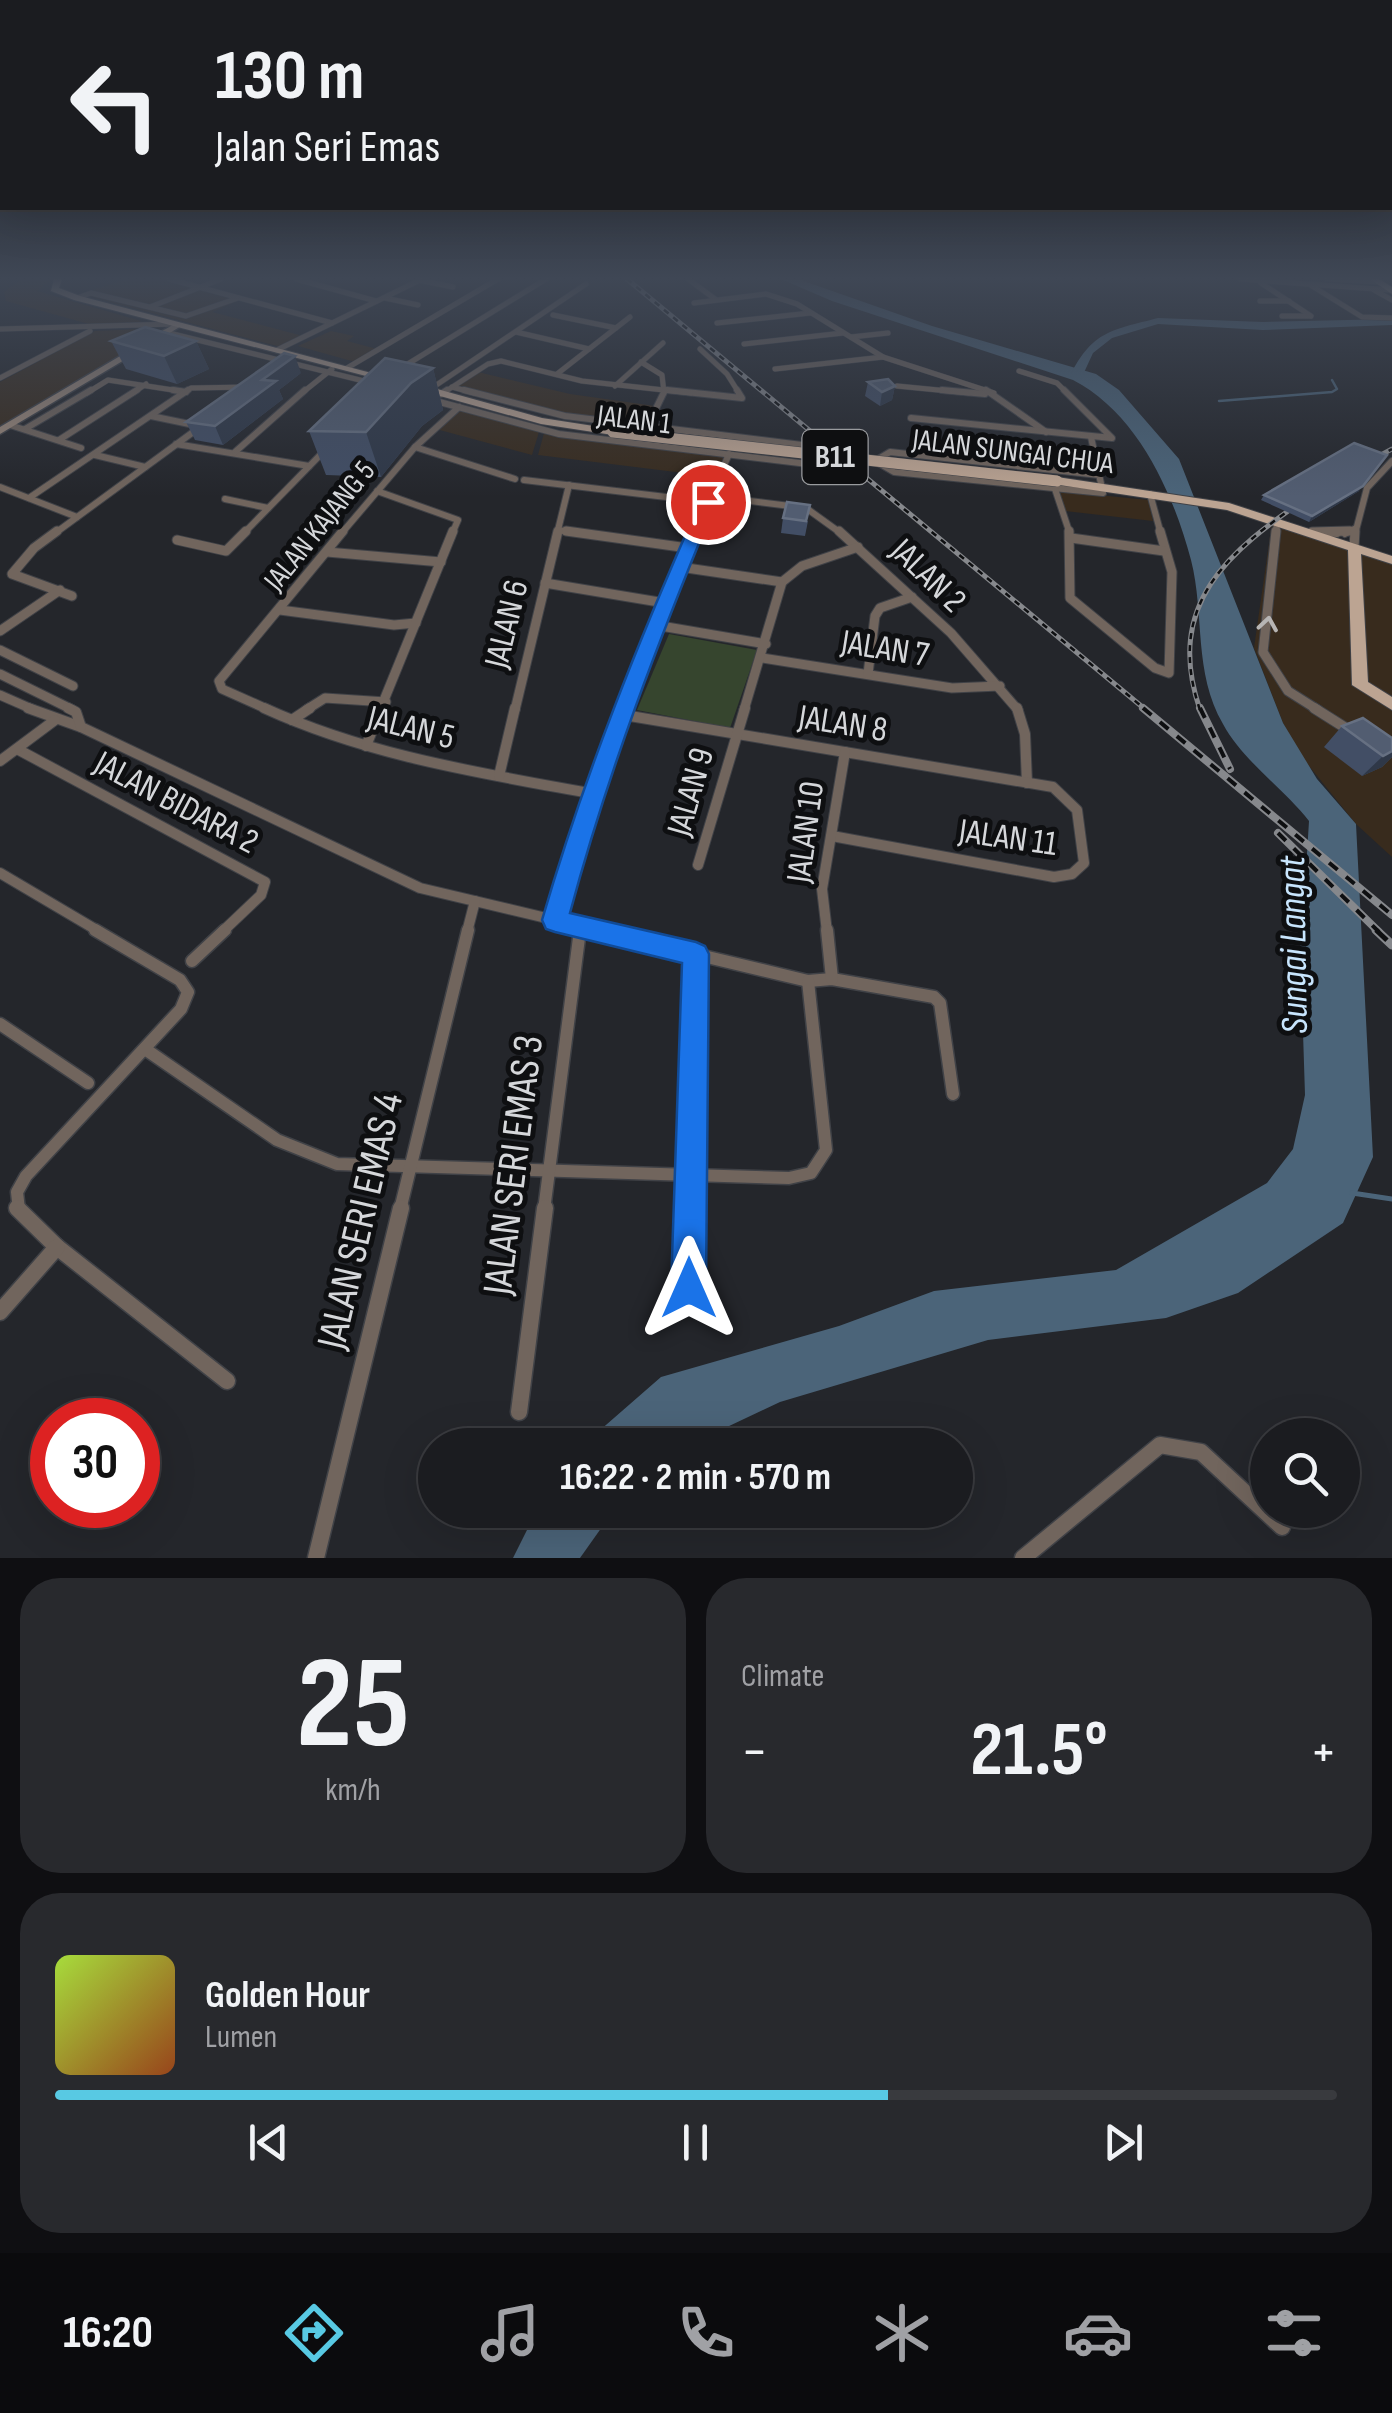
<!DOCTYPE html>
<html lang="en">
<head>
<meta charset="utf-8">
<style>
	:root { --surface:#1b1c20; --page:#28292d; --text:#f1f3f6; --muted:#a0a1a5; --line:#393a3e; --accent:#58c9e3 }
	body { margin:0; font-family:"Sofia Sans Condensed",sans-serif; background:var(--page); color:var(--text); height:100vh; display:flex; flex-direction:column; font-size:38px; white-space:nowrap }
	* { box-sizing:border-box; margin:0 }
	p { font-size:32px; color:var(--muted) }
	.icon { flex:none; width:55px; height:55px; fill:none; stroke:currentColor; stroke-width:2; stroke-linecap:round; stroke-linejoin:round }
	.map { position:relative; height:1558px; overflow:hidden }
	.drawer { display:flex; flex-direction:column; gap:20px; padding:20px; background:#0f0f12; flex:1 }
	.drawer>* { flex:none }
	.top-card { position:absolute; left:0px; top:0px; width:1392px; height:210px; box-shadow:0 10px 40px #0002,0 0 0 2px var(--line); background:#1b1c20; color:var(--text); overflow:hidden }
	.controls { position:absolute; left:1250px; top:1418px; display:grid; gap:20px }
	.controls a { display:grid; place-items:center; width:110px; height:110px; border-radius:50%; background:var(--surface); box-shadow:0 10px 40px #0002,0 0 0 2px var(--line); font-size:50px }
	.speed { position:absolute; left:30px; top:1398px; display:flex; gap:20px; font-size:50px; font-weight:700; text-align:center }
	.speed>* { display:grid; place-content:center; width:130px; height:130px; border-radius:50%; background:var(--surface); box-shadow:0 10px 40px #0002,0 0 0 2px var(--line); line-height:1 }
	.speed .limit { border:15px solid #d22; background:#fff; color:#111 }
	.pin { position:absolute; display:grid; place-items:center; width:85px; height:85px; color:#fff; margin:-42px; border:5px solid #fff; border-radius:50%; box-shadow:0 2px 10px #0007 }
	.me { position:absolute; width:110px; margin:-55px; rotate:0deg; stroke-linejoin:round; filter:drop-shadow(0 0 8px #0008) }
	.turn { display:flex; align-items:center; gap:35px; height:210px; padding:0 50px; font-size:45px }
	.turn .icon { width:130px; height:130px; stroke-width:2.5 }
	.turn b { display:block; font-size:70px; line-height:85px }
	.big { font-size:75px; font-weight:700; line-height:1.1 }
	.drawer .tile { flex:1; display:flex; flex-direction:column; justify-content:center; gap:15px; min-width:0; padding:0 35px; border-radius:40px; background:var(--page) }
	.drawer .dial { align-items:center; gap:0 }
	.dial b { font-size:130px; line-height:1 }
	.song { display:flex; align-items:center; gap:30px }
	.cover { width:120px; height:120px; border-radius:15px; background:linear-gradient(135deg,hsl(80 70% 55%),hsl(20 70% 35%)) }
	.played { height:10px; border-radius:5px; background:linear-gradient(90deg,var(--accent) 65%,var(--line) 65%) }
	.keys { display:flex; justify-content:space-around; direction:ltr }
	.heat { display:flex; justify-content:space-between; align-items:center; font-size:55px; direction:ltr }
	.drawer .tiles { flex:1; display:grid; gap:20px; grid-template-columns:1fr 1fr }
	.tile:last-child { grid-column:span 2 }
	.trip { position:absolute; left:418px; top:1428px; width:555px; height:100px; border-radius:50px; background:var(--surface); box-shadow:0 10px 40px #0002,0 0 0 2px var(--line); font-weight:700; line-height:100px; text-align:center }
	.tabs { display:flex; height:160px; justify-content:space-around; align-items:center; background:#0b0b0d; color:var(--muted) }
	.tabs .icon { width:70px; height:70px }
	.tabs .on { color:var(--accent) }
	.tabs b { font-size:45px; color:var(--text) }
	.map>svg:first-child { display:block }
</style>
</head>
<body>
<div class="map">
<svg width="1392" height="1558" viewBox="0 0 1392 1558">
	<rect width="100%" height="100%" fill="#24262b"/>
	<g fill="#382b1d">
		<polygon points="22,279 52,279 37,291 141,321 135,326 96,326 6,301 4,292"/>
		<polygon points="127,279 160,279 240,300 212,312 303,336 281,347 80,294"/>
		<polygon points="143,329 156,336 0,428 0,382 95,331"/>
		<polygon points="331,331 354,336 347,341 377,349 355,362 298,346"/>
		<polygon points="478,372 570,394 655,406 648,419 633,424 566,414 456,386"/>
		<polygon points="460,410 539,432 532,455 436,429"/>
		<polygon points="544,433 725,455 716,477 538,455"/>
		<polygon points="925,438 1092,456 1095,473 934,455"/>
		<polygon points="1059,491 1148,500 1153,521 1065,511"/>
		<polygon points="1272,522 1392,563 1392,857 1356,824 1301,756 1283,723 1254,648"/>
	</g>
	<polygon fill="#36452e" points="669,634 757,650 730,728 637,710"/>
	<g fill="#4b6479">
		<path d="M781,279H798L932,326L1096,374L1119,390L1179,459L1283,723L1317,779L1356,824L1373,1157L1343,1223L1238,1293L1166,1318L988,1340L780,1402L689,1445H583L661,1377L839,1326L934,1291L1116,1270L1267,1183L1293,1149L1305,1095L1300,938L1293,915L1305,886L1309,821C1283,788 1243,761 1223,724C1193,672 1205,615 1191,560C1173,492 1137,413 1073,380L832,301Z"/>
		<polygon points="537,1510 614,1510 580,1558 513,1558"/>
	</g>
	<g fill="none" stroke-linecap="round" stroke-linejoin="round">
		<polyline stroke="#4b6479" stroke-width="2.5" points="1219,401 1332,392 1337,389 1332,380"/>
		<polyline stroke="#4b6479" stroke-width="5" points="1352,1193 1392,1199"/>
		<path fill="#4b6479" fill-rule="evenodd" d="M1158,318L1263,322L1392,319V325L1263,330L1158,324L1112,338L1093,353L1081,379L1070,376C1092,331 1112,330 1158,318Z"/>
		<defs>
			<g id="street-far5">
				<polyline points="169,279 332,323"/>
				<polyline points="296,279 376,301"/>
				<polyline points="688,279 715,299"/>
				<polyline points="1241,279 1390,290"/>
				<polyline points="1327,279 1379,282"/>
				<polyline points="419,280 453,287"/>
				<polyline points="1261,283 1311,316"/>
				<polyline points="1312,286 1362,317 1392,318"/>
				<polyline points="1374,290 1392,300"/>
				<polyline points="77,298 91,293 186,316 238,298"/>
				<polyline points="385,298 418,305"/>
				<polyline points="1260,301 1289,301"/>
				<polyline points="694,303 766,294 797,304 883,357 994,393"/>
				<polyline points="150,307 221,279"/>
				<polyline points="553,315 616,328"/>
				<polyline points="1282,316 1310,316"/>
				<polyline points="717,323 810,313"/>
				<polyline points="0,329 174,324"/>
				<polyline points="165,332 372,383"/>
				<polyline points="516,332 589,349"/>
				<polyline points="851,337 888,333"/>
				<polyline points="744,344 843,333"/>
				<polyline points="700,349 727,374 739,393"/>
				<polyline points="277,350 422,279"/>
				<polyline points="641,362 662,375 664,393"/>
				<polyline points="347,368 498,279"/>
				<polyline points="775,369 883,357"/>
				<polyline points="398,370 546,279"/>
				<polyline points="1019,371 1057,383 1067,393"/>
				<polyline points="557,374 630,317"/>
				<polyline points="0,378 90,331"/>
				<polyline points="615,386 663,343"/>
				<polyline points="897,386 969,393"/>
				<polyline points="452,387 474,393"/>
				<polyline points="429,390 586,284"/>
				<polyline points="87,393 108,380 186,392"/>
				<polyline points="133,393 146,384"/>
				<polyline points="184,393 191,388 249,387"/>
				<polyline points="302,393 332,369"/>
				<polyline points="443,393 488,364 501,361 582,381 691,393"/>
			</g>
			<g id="street-far4">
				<polyline points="173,390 186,392"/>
				<polyline points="667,390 742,398 737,390"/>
				<polyline points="942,390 985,394"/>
				<polyline points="986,390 1046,432"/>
				<polyline points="441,394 447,390"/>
				<polyline points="432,400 559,434 808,464 828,460 822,450 810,446 565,416 464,390"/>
				<polyline points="151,416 199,426"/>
				<polyline points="911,418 1112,438 1064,390"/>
				<polyline points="10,425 81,448"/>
				<polyline points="647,427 665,390"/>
				<polyline points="25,429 91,390"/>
				<polyline points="1091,437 1103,493 894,472 875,461 890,452 1099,475"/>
				<polyline points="59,440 137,390"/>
				<polyline points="176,444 309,466"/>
				<polyline points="415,447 515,479"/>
				<polyline points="235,452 305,390"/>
				<polyline points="95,455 145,467"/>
				<polyline points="524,480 708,502"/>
				<polyline points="0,487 77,517"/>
				<polyline points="1055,489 1070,534"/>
				<polyline points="377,491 458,520 452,534"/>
				<polyline points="1150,494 1161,534"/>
				<polyline points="711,496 806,508 842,534"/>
				<polyline points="29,498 188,390"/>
				<polyline points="225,499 268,508"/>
				<polyline points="558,530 584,534"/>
				<polyline points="1312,532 1337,534"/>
				<polyline points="54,534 200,427"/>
				<polyline points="243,534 327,448"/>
				<polyline points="341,534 415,447 459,407"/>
				<polyline points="557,534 569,485"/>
				<polyline points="694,534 729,454"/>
				<polyline points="1276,534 1277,521"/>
				<polyline points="1345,534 1354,529"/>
				<polyline points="1355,534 1367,488 1392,461"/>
			</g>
			<g id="street-far3">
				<polyline points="57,531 34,548 12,574 72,596"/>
				<polyline points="566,531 688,548"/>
				<polyline points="839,531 951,633 1018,710"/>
				<polyline points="1069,531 1070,598 1155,668 1169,673 1172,572 1160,531"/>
				<polyline points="1276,531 1263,652 1288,691 1318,710"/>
				<polyline points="1312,532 1350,531"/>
				<polyline points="1071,538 1164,551"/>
				<polyline points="177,540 226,551 246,531"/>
				<polyline points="1354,547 1355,531"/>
				<polyline points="327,552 441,562"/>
				<polyline points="680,567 782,582"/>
				<polyline points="545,583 665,603"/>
				<polyline points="280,610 394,625 416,623"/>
				<polyline points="655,625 766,644"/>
				<polyline points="0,631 60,590"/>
				<polyline points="0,650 73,686"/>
				<polyline points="762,658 952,688 1000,686"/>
				<polyline points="0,674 73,710"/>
				<polyline points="868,674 875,616 880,608 912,597"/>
				<polyline points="0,695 34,710"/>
				<polyline points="269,710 222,689 219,681 343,531"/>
				<polyline points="306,710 325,698 386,702"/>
				<polyline points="380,710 453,531"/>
				<polyline points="515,710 558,531"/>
				<polyline points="622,710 695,531"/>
				<polyline points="744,710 782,582 802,566 858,547"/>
			</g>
			<g id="street-far2">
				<polyline points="28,708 81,727 420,888 605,932"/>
				<polyline points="68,708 76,712 81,727"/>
				<path d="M264,708C369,756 481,773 594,794"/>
				<polyline points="1017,708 1025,734 1027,783"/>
				<polyline points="1314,708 1352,732"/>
				<polyline points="624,715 1053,787 1077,810 1084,863 1072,874 1054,877 832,836"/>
				<polyline points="292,720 310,708"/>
				<polyline points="366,746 381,708"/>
				<polyline points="17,749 265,882 261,895 222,932"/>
				<polyline points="0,761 55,720"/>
				<polyline points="499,776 515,708"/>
				<polyline points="698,865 745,708"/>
				<polyline points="0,873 100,932"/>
				<polyline points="555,920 623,708"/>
				<polyline points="467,932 475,901"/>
				<polyline points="579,932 580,926"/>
				<polyline points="827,932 822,889 845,752"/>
			</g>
			<g id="street-far1">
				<polyline points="594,930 808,981 832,979 934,997 940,1003 953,1094"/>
				<polyline points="827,930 832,979"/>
				<polyline points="192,961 225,930"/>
				<polyline points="0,1024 88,1083"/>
				<polyline points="145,1049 277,1140 337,1164 789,1178 811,1173 826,1150 808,981"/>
				<polyline points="19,1210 17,1192 26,1176 181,1009 188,992 180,980 95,930"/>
				<polyline points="400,1210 468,930"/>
				<polyline points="544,1210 580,930"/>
				<polyline points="691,1210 696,954"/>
			</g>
			<g id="street">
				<polyline points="17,1208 57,1247 227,1381"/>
				<polyline points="689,1288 691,1208"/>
				<polyline points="0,1312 57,1247"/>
				<polyline points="519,1412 545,1208"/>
				<polyline points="316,1558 401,1208"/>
				<polyline points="1023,1558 1160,1445 1201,1452 1282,1527"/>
			</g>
			<polygon id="secondary" points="176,323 183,325 0,434 0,427"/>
			<g id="primary">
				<polygon points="54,279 62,279 59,288 80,296 394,379 389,382 74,300 51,291"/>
				<polygon points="1370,279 1379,279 1392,287 1392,294"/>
				<polygon points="419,384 542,418 613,429 619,432 613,435 541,424 415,389 415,385"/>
				<polygon points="1057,477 1229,503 1392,556 1392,564 1361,554 1368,682 1392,697 1392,710 1352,685 1348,550 1227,510 1053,484 1051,481"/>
			</g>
		</defs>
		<use href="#street-far5" stroke="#404247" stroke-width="6"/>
		<use href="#street-far4" stroke="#404247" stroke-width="8"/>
		<use href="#street-far3" stroke="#404247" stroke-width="11"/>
		<use href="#street-far2" stroke="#404247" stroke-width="12"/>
		<use href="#street-far1" stroke="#404247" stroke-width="15"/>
		<use href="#street" stroke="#404247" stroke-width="19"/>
		<use href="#secondary" stroke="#404247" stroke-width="3"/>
		<use href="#primary" stroke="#404247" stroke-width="2"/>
		<use href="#street-far5" stroke="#71655d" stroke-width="5"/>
		<use href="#street-far4" stroke="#71655d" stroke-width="6"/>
		<use href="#street-far3" stroke="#71655d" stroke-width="9"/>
		<use href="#street-far2" stroke="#71655d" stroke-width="10"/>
		<use href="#street-far1" stroke="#71655d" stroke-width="12"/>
		<use href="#street" stroke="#71655d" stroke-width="16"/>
		<use href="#secondary" fill="#9c897b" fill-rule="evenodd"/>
		<use href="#primary" fill="#bca492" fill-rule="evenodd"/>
		<defs>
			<g id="rail-far2">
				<polyline points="627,279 1146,710"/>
				<polyline points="1357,468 1392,449"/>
				<path d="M1200,710C1164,604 1228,551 1310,496"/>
			</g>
			<g id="rail-far1">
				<polyline points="1143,708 1392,915"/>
				<polyline points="1200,708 1230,769"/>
				<polyline points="1278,833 1379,932"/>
			</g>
			<polyline id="rail" points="1376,930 1392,945"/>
		</defs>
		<use href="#rail-far2" stroke="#86888c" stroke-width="5"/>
		<use href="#rail-far1" stroke="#86888c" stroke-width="8"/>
		<use href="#rail" stroke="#86888c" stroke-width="9"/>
		<use href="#rail-far2" stroke="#0e0f11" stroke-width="2.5" stroke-dasharray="6" stroke-linecap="butt"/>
		<use href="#rail-far1" stroke="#0e0f11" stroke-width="4" stroke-dasharray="11" stroke-linecap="butt"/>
		<use href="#rail" stroke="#0e0f11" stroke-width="5" stroke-dasharray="15" stroke-linecap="butt"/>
		<defs>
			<polyline id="primary-bridge" points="613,432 1057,481"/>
		</defs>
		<use href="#primary-bridge" stroke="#404247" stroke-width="12" stroke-linecap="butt"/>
		<use href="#primary-bridge" stroke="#bca492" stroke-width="11"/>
	</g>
	<g fill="#424e65">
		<polygon points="111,341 196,341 209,369 177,384 126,369"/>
		<polygon points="433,368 443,410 422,426 381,477 326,475 309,431"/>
		<polygon points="301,373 279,390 283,399 223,445 195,440 186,422"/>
		<polygon points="868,382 895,386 892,400 880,406 865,396"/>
		<polygon points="1359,491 1309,522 1261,500 1264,495"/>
		<polygon points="783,518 808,521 805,536 781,533"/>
		<polygon points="1342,726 1392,738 1392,757 1382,767 1362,776 1324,747"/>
	</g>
	<g fill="#2f3848">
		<polygon points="196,341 209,369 177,384 164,356"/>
		<polygon points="295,356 301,373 279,390 283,399 223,445 215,426 262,380"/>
		<polygon points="433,368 443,410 422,426 381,477 366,432 411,383"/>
		<polygon points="895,386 892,400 880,406 882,392"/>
		<polygon points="1387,455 1359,491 1309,522 1312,516"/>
		<polygon points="1392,751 1392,757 1382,767 1362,776 1383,756"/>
	</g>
	<g fill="#525d71" stroke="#667082" stroke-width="2.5">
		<polygon points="145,327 196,341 164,356 111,341"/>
		<polygon points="284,353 295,356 262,380 276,381 215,426 186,422"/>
		<polygon points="385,358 433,368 411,383 366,432 309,431"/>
		<polygon points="888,379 895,386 882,392 868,382"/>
		<polygon points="1354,443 1387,455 1363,486 1312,516 1264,495"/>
		<polygon points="787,502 810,505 806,521 783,518"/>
		<polygon points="1363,718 1392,738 1392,751 1383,756 1342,726"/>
	</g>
	<defs><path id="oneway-chevron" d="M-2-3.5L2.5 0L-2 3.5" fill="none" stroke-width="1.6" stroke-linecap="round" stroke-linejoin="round" transform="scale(2.5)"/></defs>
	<use stroke="#b7b5b4" href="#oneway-chevron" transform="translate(1268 624) rotate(-81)"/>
	<linearGradient id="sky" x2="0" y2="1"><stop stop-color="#141518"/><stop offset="0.56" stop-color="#3f4755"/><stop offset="1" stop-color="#3f4755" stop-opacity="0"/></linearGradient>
	<rect width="1392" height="497" fill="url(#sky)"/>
	<path fill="#1a73e8" stroke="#114b97" stroke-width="2.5" d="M708,497L716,502C660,637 608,771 570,913L696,942L705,946L709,954L706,1288L701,1301L689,1306L676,1301L671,1288L682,963L555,932L546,929L542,920C584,776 639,639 700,502Z"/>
	<g text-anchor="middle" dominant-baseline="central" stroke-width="10" stroke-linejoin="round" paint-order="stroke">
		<g font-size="30" fill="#d5d7da" stroke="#0e0f11">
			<text transform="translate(634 420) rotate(7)">JALAN 1</text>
			<text transform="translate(1013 452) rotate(7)">JALAN SUNGAI CHUA</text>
			<text transform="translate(320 526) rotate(-51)">JALAN KAJANG 5</text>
		</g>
		<rect fill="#0e0f11" stroke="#999b9e" stroke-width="2.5" x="802.5" y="430" width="65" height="54" rx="8"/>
		<g font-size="32" font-weight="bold" fill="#d5d7da">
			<text x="835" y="457">B11</text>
		</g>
		<g font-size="35" fill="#d5d7da" stroke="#0e0f11">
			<text transform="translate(928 576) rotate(44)">JALAN 2</text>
			<text transform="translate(507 624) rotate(-76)">JALAN 6</text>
			<text transform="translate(885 649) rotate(9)">JALAN 7</text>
			<text transform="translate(843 724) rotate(9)">JALAN 8</text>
			<text transform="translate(411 728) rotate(14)">JALAN 5</text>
			<text transform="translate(691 792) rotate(-74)">JALAN 9</text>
			<text transform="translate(176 803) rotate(28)">JALAN BIDARA 2</text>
			<text transform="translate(806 832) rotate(-82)">JALAN 10</text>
			<text transform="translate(1008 838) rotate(8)">JALAN 11</text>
		</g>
		<g font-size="38" font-style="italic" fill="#c8e5fd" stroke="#0e0f11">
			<text transform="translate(1294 945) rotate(-91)">Sungai Langat</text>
		</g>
		<g font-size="42" fill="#d5d7da" stroke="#0e0f11">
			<text transform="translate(514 1165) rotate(-83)">JALAN SERI EMAS 3</text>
			<text transform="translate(361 1221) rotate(-77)">JALAN SERI EMAS 4</text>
		</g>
	</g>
</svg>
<div class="controls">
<a><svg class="icon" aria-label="search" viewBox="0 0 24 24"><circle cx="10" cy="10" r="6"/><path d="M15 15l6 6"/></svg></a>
</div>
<div class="speed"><div class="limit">30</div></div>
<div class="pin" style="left:708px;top:502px;background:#d93025"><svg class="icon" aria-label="arrive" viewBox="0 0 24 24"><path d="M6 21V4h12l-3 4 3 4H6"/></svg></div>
<svg class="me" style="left:689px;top:1288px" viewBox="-20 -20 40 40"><path d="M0-17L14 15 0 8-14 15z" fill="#1a73e8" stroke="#fff" stroke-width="4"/></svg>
<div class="trip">16:22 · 2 min · 570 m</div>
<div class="top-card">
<div class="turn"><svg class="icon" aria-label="left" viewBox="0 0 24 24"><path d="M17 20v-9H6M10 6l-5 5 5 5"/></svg><div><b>130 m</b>Jalan Seri Emas</div></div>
</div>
</div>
<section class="drawer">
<div class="tiles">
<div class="tile dial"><b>25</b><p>km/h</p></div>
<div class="tile"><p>Climate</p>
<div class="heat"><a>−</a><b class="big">21.5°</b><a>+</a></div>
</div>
<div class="tile">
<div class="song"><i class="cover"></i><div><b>Golden Hour</b><p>Lumen</p></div></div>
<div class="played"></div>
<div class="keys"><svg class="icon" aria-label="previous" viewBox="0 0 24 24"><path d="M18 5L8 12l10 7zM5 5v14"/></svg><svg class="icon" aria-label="pause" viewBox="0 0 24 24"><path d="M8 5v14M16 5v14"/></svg><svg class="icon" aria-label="next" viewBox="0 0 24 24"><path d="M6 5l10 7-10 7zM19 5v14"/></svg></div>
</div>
</div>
</section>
<nav class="tabs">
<b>16:20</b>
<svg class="icon on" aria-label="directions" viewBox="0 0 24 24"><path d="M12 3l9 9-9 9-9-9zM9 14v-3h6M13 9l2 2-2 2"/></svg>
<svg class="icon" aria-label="music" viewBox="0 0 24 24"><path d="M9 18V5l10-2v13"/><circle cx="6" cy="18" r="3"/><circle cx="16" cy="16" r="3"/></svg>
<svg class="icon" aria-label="phone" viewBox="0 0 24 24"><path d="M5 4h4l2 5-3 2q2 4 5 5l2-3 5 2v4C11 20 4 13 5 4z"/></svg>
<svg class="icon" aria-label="climate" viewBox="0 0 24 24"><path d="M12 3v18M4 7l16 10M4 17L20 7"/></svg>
<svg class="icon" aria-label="car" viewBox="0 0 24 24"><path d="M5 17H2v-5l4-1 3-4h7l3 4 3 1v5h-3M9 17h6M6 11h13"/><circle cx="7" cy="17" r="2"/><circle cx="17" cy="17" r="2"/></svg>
<svg class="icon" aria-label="filters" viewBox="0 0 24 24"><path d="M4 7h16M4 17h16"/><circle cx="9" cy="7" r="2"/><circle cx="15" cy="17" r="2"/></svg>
</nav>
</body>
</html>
